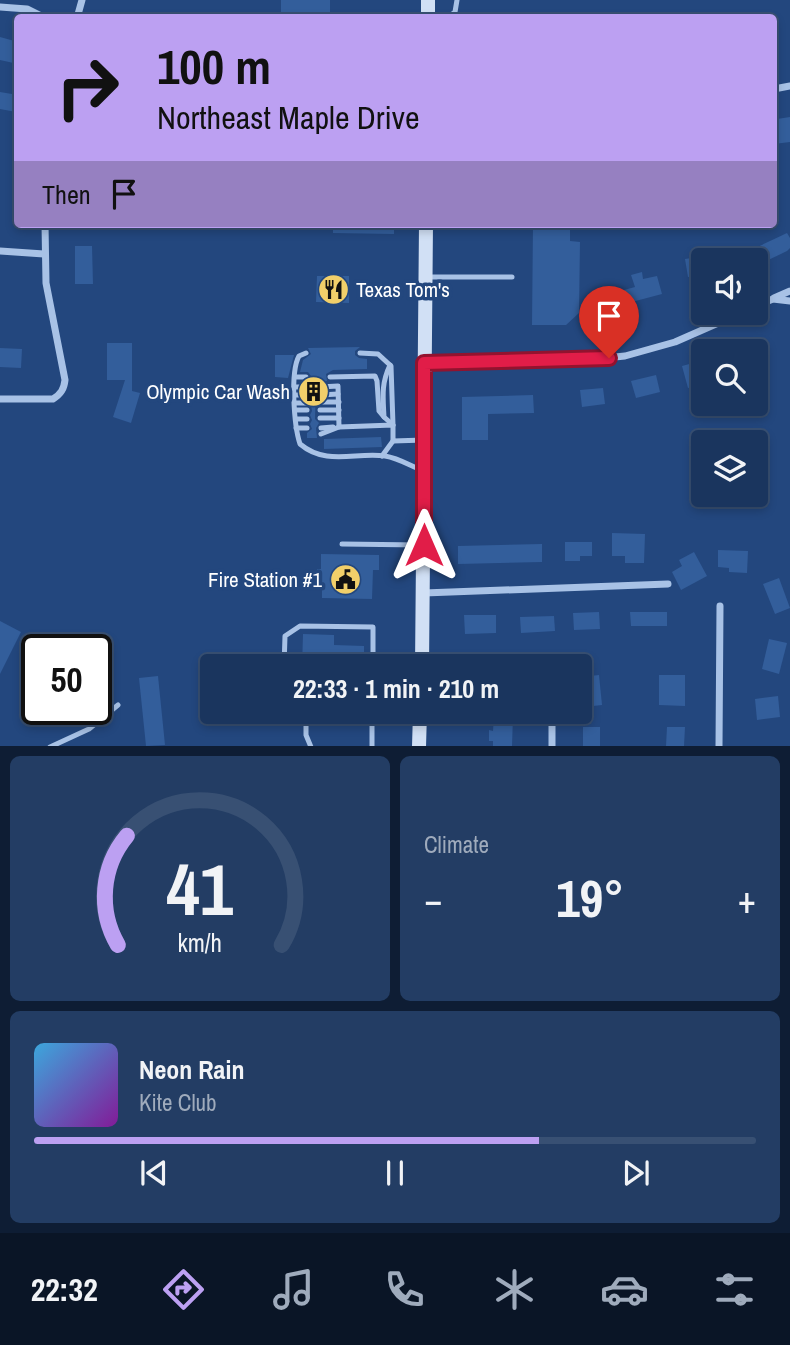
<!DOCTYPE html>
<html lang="en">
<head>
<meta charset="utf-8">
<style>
	:root { --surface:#1a355e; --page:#233d64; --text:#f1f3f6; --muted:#9fabbc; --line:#385073; --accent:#bca0f2 }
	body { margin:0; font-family:"Archivo Narrow",sans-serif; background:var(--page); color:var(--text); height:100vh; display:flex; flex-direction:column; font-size:26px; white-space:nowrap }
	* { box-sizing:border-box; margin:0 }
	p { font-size:23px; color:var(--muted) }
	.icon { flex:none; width:38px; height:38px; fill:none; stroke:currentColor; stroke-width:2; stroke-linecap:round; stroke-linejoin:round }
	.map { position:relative; height:746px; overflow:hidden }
	.panel { display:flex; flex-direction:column; gap:10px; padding:10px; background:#0e1d34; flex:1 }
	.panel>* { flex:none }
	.hud { position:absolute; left:14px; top:14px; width:763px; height:214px; border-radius:7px; box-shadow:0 4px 10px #0003,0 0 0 2px var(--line); background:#bca0f2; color:#111; overflow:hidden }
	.tools { position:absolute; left:691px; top:248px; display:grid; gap:14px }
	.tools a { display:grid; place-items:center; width:77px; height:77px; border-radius:7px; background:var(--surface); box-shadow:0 4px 10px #0003,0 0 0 2px var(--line); font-size:35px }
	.speed { position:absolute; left:21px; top:634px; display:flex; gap:14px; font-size:35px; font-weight:700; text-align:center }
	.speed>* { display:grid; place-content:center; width:91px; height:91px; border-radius:50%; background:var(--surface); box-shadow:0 4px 10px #0003,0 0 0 2px var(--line); line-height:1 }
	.speed .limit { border:4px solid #111; border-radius:10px; background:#fff; color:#111 }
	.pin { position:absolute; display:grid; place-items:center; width:60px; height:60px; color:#fff; margin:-72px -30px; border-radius:50% 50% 50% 0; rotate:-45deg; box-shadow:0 0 7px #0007 }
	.pin .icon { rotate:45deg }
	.me { position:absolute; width:77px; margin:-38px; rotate:0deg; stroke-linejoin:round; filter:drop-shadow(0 0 5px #0008) }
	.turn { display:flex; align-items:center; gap:24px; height:147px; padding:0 28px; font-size:32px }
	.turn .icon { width:91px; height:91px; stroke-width:2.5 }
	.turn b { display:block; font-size:49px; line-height:60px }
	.then { display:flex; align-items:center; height:66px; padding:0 28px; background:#0003; gap:14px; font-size:26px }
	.big { font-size:52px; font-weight:800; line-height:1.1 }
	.panel .widget { flex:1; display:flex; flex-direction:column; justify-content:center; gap:10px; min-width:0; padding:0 24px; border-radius:10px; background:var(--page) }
	.panel .dial { align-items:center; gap:0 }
	.dial svg { height:182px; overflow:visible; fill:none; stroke:var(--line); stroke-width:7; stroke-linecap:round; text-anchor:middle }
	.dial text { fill:var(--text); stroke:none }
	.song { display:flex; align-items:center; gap:21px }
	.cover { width:84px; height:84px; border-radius:10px; background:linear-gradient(135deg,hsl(200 70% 55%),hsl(290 70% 35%)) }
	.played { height:7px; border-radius:4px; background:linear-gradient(90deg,var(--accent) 70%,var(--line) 70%) }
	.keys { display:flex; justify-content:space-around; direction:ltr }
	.heat { display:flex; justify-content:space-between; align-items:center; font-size:38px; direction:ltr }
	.panel .tiles { flex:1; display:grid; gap:10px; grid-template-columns:1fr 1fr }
	.widget:last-child { grid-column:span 2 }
	.trip { position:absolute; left:200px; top:654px; width:392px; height:70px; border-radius:7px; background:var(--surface); box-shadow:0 4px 10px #0003,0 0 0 2px var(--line); font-weight:800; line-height:70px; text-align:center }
	.tabs { display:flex; height:112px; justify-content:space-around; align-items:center; background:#0a1526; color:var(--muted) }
	.tabs .icon { width:49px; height:49px }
	.tabs .on { color:var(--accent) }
	.tabs b { font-size:32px; color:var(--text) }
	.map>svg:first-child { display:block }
</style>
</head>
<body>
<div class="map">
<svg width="790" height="747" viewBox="0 0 790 747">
	<rect width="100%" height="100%" fill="#23477e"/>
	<g fill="#335e9b">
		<rect x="281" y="0" width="49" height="18"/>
		<polygon points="0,37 18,42 18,64 0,60"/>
		<polygon points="0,92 18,95 16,112 0,109"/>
		<polygon points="790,117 790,142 774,144 774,126 778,125 777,119"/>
		<polygon points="333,224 394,224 394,234 333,233"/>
		<polygon points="533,224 570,224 570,241 580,242 579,313 566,325 532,325"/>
		<polygon points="787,233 790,238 790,248 787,251 756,266 756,261 754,261 749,251"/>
		<polygon points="75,246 92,246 93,284 75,284"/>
		<polygon points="704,256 704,275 688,277 685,259"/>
		<polygon points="642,272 643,279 657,276 662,294 628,303 624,290 635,287 631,275"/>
		<polygon points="317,276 349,276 349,303 316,302"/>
		<polygon points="107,343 132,343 132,391 140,393 131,423 113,417 125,380 107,380"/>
		<polygon points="360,347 355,351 355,355 359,358 367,359 367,369 333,370 326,374 327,381 320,381 316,384 315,419 319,423 316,428 317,438 307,438 307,433 312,429 310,424 312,420 310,415 312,411 309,391 311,386 307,382 311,376 308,372 300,372 303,360 311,354 308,348"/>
		<polygon points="0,348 22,349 21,368 0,367"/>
		<polygon points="275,355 294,355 288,378 275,377"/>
		<polygon points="704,360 704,384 688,388 682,366"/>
		<polygon points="656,375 660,392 636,398 631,381"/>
		<polygon points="603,388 605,404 582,407 580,390"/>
		<polygon points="533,395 534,413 488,414 488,440 462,440 462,397"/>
		<polygon points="381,437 382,447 324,449 324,439"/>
		<polygon points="612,533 645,534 644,563 625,563 625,556 612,556"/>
		<polygon points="565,542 592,542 592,556 580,556 580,561 565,561"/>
		<polygon points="542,544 542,562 458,564 458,546"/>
		<polygon points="718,550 748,551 747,573 729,572 729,568 718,567"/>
		<polygon points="694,552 707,576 681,590 672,572 682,566 679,560"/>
		<polygon points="321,554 379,555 379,570 373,570 372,599 322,598 322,589 317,589 317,569 321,569"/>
		<polygon points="779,578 790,608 775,614 763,584"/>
		<polygon points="599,612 600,629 574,630 573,613"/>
		<polygon points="630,612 667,612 667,626 631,626"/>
		<polygon points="464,615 496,615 496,633 465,634"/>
		<polygon points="554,616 555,631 521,633 520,617"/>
		<polygon points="0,621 21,632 0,674"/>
		<polygon points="303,634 334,635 334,645 364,646 364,667 302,667"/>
		<polygon points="769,639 787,643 779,674 762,669"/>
		<polygon points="599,675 602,705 584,707 581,677"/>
		<polygon points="659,675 685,675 685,706 659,705"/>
		<polygon points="158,676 165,745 146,746 139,678"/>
		<polygon points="778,696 780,717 757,720 755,699"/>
		<polygon points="494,716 513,716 512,746 493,746 493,741 489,741 489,730 493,731"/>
		<rect x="583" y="727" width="17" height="19"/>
		<polygon points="667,727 685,727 684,746 666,746"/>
	</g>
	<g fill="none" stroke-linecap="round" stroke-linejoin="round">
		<g stroke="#a8c2e6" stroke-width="5">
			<polyline points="431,15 451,15 455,12 457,0"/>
			<polyline points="428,277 512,277"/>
			<path d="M306,353L299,356C290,372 294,426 300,444C326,466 355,452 385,456C398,458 409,465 421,470"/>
			<polyline points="360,353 378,354 391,366 393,425"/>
			<path d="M390,365C381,384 383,397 384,417L393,425"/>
			<polyline points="295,377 306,377"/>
			<polyline points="330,377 375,376 377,381 379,411 384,417"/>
			<polyline points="295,387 306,387"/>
			<polyline points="320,387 338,386 339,427 393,425 393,441 424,440"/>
			<polyline points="295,395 306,395"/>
			<polyline points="320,395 338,394"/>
			<polyline points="320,402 339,402"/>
			<polyline points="295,403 307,403"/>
			<polyline points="296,410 307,410"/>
			<polyline points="320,410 339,410"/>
			<polyline points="320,418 339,418"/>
			<polyline points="296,419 307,419"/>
			<polyline points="296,428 307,428"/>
			<polyline points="321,428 333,427"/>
			<polyline points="321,434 339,427"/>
			<polyline points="382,456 393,441"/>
			<polyline points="342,544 420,545"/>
			<polyline points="284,667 285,636 300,626 373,627 373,667"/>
			<polyline points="306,712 306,735 311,747"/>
			<polyline points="50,747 89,729 118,705"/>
			<polyline points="372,747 372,712"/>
		</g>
		<g stroke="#a8c2e6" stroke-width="7">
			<polyline points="0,7 27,9 45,18"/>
			<polyline points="77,18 82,0"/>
			<polyline points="774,89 790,86"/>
			<polyline points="0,251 44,254"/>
			<polyline points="774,298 790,291"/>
			<polyline points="756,306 773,299 790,301"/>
			<polyline points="424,363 594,359 625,356 675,342 741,313"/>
			<path d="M0,399H53C61,394 64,389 65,380L46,283L45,224"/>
			<polyline points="424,593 668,584"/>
			<polyline points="552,747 552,712"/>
			<polyline points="719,747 720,606"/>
		</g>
		<g stroke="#d1e0f5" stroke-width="14">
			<polyline points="428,18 428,0"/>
			<polyline points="422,667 426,224"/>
			<polyline points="419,747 420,712"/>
		</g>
	</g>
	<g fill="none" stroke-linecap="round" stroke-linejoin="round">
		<defs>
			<polyline id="route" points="424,545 424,363 609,358"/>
		</defs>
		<use href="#route" stroke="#92132f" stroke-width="18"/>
		<use href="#route" stroke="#e11d48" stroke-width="12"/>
	</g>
	<defs>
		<symbol id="restaurant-disc" viewBox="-11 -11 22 22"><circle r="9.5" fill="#f1cf6a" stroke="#23477e"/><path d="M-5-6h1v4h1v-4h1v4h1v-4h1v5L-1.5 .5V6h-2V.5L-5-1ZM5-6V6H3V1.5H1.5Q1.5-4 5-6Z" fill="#111"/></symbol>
		<symbol id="building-disc" viewBox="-11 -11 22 22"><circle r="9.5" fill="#f1cf6a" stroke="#23477e"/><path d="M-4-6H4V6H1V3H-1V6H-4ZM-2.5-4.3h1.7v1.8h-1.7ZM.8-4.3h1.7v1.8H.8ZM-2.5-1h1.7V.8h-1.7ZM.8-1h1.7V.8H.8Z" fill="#111"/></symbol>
		<symbol id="civic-disc" viewBox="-11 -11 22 22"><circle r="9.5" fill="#f1cf6a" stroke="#23477e"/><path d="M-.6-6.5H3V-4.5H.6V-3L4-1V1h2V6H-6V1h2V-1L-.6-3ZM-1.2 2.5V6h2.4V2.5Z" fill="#111"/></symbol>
	</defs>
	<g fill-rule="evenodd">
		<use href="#restaurant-disc" x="316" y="272" width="35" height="35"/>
		<use href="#building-disc" x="296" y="374" width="35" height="35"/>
		<use href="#civic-disc" x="328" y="562" width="35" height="35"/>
	</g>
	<g text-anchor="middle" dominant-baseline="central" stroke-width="7" stroke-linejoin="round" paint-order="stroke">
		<g font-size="21" fill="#fff" stroke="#23477e" text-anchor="end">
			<text x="356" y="289" text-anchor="start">Texas Tom's</text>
			<text x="290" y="391">Olympic Car Wash</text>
			<text x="322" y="579">Fire Station #1</text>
		</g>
	</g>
</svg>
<div class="tools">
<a><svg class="icon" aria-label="sound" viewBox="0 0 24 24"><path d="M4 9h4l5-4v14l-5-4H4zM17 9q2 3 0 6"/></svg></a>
<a><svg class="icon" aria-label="search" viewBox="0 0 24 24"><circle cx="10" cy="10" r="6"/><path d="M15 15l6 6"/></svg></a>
<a><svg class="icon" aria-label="layers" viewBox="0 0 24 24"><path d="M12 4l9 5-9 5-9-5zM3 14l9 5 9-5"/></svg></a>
</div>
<div class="speed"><div class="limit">50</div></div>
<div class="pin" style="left:609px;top:358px;background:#d93025"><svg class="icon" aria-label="arrive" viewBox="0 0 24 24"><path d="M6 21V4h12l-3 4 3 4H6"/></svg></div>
<svg class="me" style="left:424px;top:545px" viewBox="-20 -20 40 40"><path d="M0-17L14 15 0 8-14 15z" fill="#e11d48" stroke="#fff" stroke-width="4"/></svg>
<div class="trip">22:33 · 1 min · 210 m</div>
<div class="hud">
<div class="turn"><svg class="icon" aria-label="right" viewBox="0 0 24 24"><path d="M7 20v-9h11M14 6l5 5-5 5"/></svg><div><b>100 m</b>Northeast Maple Drive</div></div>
<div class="then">Then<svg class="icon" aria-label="arrive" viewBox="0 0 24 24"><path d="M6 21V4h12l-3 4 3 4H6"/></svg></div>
</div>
</div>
<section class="panel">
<div class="tiles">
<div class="widget dial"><svg viewBox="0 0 100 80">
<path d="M14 69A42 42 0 1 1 86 69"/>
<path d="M14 69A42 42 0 0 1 18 21" stroke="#bca0f2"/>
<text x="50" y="56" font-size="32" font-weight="700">41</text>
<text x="50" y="72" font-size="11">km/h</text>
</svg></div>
<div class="widget"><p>Climate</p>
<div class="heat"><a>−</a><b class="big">19°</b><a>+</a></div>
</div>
<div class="widget">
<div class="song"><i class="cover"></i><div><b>Neon Rain</b><p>Kite Club</p></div></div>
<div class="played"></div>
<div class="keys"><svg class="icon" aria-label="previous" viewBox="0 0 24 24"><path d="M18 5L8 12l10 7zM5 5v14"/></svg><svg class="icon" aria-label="pause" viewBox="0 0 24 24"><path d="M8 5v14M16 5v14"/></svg><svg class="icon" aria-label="next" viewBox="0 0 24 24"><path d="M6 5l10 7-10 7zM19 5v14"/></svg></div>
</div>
</div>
</section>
<nav class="tabs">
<b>22:32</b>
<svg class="icon on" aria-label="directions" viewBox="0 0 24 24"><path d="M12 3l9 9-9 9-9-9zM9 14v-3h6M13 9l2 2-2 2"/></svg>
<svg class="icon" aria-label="music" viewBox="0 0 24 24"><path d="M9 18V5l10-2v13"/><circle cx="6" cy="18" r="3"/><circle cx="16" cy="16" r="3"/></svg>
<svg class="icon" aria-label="phone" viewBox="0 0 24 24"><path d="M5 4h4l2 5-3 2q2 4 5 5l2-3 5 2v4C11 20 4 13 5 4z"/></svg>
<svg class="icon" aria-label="climate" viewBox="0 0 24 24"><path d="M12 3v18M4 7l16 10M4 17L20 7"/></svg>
<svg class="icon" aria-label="car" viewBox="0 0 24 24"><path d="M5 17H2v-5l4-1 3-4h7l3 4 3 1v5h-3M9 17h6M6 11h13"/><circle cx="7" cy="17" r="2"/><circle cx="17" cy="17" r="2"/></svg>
<svg class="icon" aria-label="filters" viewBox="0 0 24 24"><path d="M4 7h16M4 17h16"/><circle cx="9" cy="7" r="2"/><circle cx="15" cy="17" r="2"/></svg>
</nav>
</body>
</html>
